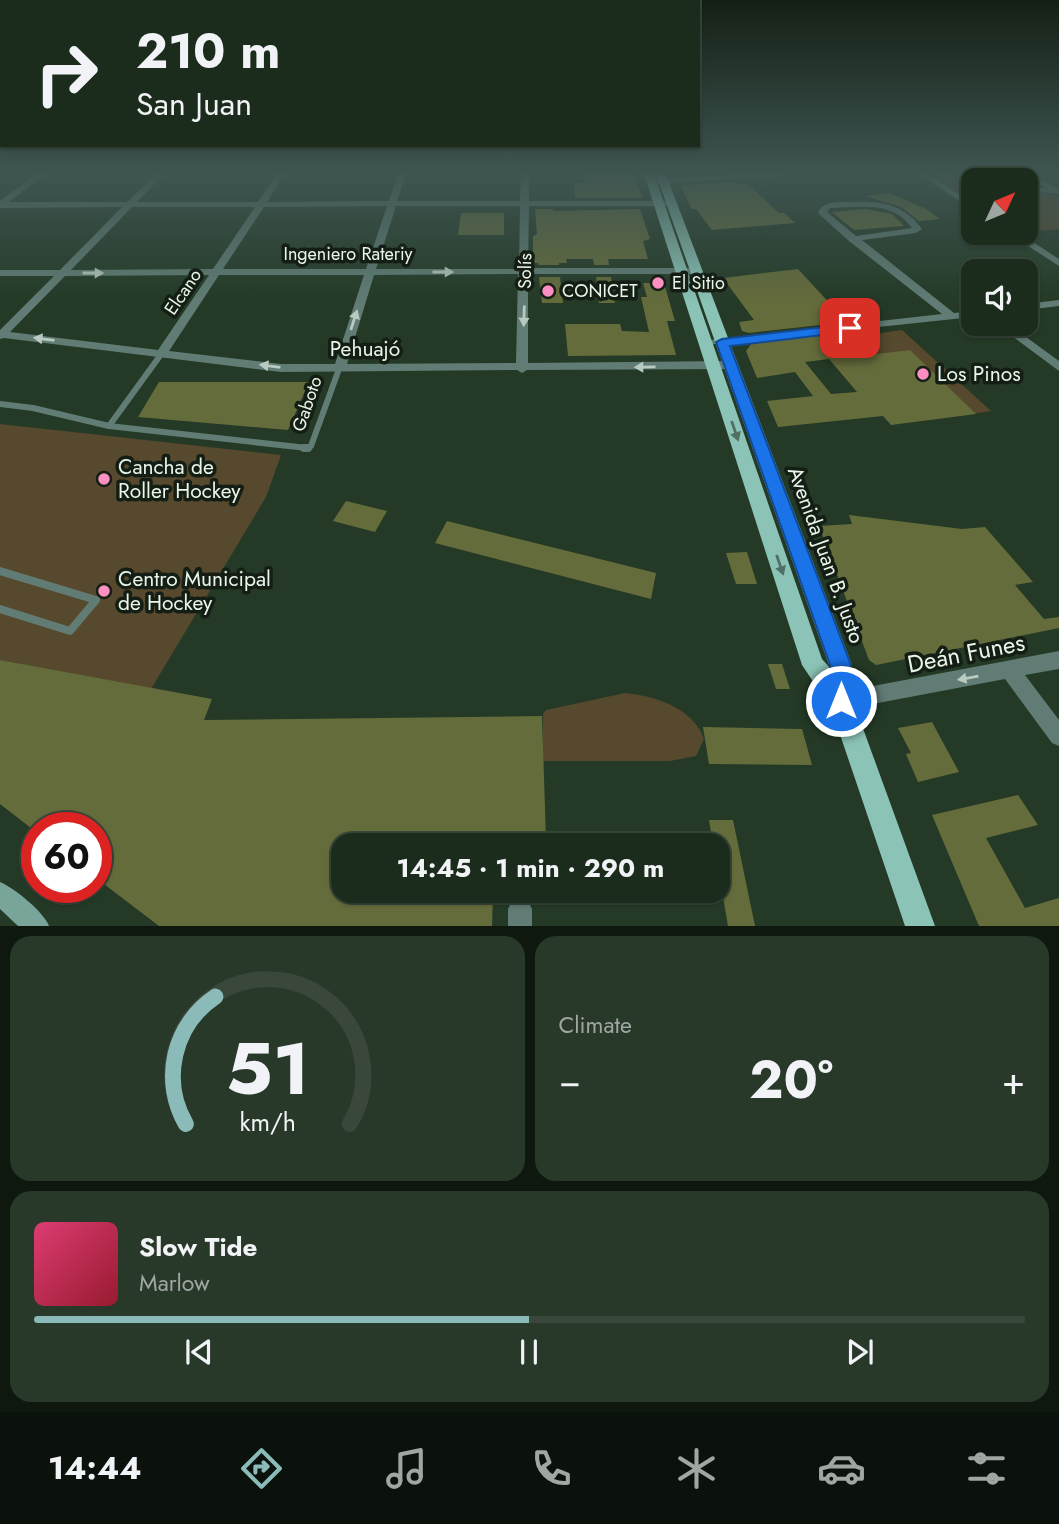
<!DOCTYPE html>
<html lang="en">
<head>
<meta charset="utf-8">
<style>
	:root { --surface:#1b2c1c; --page:#283829; --text:#f1f3f6; --muted:#a0a7a3; --line:#39483b; --accent:#8bbbb9 }
	body { margin:0; font-family:Jost,sans-serif; background:var(--page); color:var(--text); height:100vh; display:flex; flex-direction:column; font-size:26px; white-space:nowrap }
	* { box-sizing:border-box; margin:0 }
	p { font-size:23px; color:var(--muted) }
	.icon { flex:none; width:38px; height:38px; fill:none; stroke:currentColor; stroke-width:2; stroke-linecap:round; stroke-linejoin:round }
	.map { position:relative; height:926px; overflow:hidden }
	.panel { display:flex; flex-direction:column; gap:10px; padding:10px; background:#0f180f; flex:1 }
	.panel>* { flex:none }
	.guide { position:absolute; left:0px; top:0px; width:700px; height:147px; box-shadow:0 2px 5px #0004,0 0 0 2px var(--line); background:#1b2c1c; color:var(--text); overflow:hidden }
	.needle { width:46px; rotate:46deg }
	.buttons { position:absolute; left:961px; top:168px; display:grid; gap:14px }
	.buttons a { display:grid; place-items:center; width:77px; height:77px; border-radius:14px; background:var(--surface); box-shadow:0 2px 5px #0004,0 0 0 2px var(--line); font-size:35px }
	.speed { position:absolute; left:21px; top:812px; display:flex; gap:14px; font-size:35px; font-weight:700; text-align:center }
	.speed>* { display:grid; place-content:center; width:91px; height:91px; border-radius:50%; background:var(--surface); box-shadow:0 2px 5px #0004,0 0 0 2px var(--line); line-height:1 }
	.speed .limit { border:10px solid #d22; background:#fff; color:#111 }
	.pin { position:absolute; display:grid; place-items:center; width:60px; height:60px; color:#fff; margin:-30px; border-radius:14px; box-shadow:0 4px 10px #0006 }
	.me { position:absolute; width:77px; margin:-38px; rotate:0deg; stroke-linejoin:round; filter:drop-shadow(0 0 5px #0008) }
	.turn { display:flex; align-items:center; gap:24px; height:147px; padding:0 21px; font-size:32px }
	.turn .icon { width:91px; height:91px; stroke-width:2.5 }
	.turn b { display:block; font-size:49px; line-height:60px }
	.big { font-size:52px; font-weight:700; line-height:1.1 }
	.panel .card { flex:1; display:flex; flex-direction:column; justify-content:center; gap:10px; min-width:0; padding:0 24px; border-radius:21px; background:var(--page) }
	.panel .dial { align-items:center; gap:0 }
	.dial svg { height:182px; overflow:visible; fill:none; stroke:var(--line); stroke-width:7; stroke-linecap:round; text-anchor:middle }
	.dial text { fill:var(--text); stroke:none }
	.song { display:flex; align-items:center; gap:21px }
	.cover { width:84px; height:84px; border-radius:10px; background:linear-gradient(135deg,hsl(340 70% 55%),hsl(350 70% 35%)) }
	.played { height:7px; border-radius:4px; background:linear-gradient(90deg,var(--accent) 50%,var(--line) 50%) }
	.keys { display:flex; justify-content:space-around; direction:ltr }
	.heat { display:flex; justify-content:space-between; align-items:center; font-size:38px; direction:ltr }
	.panel .tiles { flex:1; display:grid; gap:10px; grid-template-columns:1fr 1fr }
	.card:last-child { grid-column:span 2 }
	.trip { position:absolute; left:331px; top:833px; width:399px; height:70px; border-radius:21px; background:var(--surface); box-shadow:0 2px 5px #0004,0 0 0 2px var(--line); font-weight:700; line-height:70px; text-align:center }
	.dock { display:flex; height:112px; justify-content:space-around; align-items:center; background:#0b120b; color:var(--muted) }
	.dock .icon { width:49px; height:49px }
	.dock .on { color:var(--accent) }
	.dock b { font-size:32px; color:var(--text) }
	.map>svg:first-child { display:block }
</style>
</head>
<body>
<div class="map">
<svg width="1059" height="926" viewBox="0 0 1059 926">
	<rect width="100%" height="100%" fill="#243a26"/>
	<g fill="#56492d">
		<polygon points="939,176 973,182 973,203 934,177"/>
		<polygon points="1026,190 1059,196 1059,229 1020,233 1019,233 1026,233"/>
		<polygon points="902,330 991,411 938,419 860,336"/>
		<polygon points="0,424 281,455 266,497 151,689 0,660"/>
		<path d="M625,693C656,696 693,708 704,739L696,756L670,761H543V714L546,710Z"/>
	</g>
	<g fill="#656c3b" fill-rule="evenodd">
		<polygon points="583,174 634,174 643,198 575,198 574,183 585,183"/>
		<polygon points="732,182 735,184 748,184 779,213 784,213 795,223 712,230 696,209 692,209 680,185"/>
		<polygon points="889,193 926,209 940,219 919,221 901,207 866,196"/>
		<polygon points="535,209 553,209 553,211 640,209 650,239 643,241 648,259 608,259 609,265 594,265 593,259 566,259 567,263 559,263 559,265 539,265 538,263 533,263 533,236 537,234"/>
		<polygon points="866,209 892,214 904,226 854,230 832,212"/>
		<polygon points="461,213 504,213 504,235 458,235"/>
		<polygon points="798,269 847,322 749,333 742,331 739,322 754,320 723,278"/>
		<polygon points="539,277 560,277 563,303 542,303"/>
		<polygon points="596,277 611,277 615,303 599,303"/>
		<polygon points="643,283 664,283 675,321 667,321 676,355 568,356 565,324 620,324 622,331 649,332 641,297 647,297"/>
		<path d="M856,332L877,354L910,350L976,414L891,425L883,416L778,427L767,401L813,396L795,372L757,378L746,351L752,343ZM829,359L857,392L831,394L805,362Z"/>
		<polygon points="159,382 309,382 288,430 138,417"/>
		<polygon points="346,501 387,511 375,532 333,521"/>
		<polygon points="849,515 962,529 985,527 1033,582 1015,585 1044,619 1059,617 1059,628 876,665 869,660 819,526 852,524"/>
		<polygon points="447,521 656,573 651,599 435,543"/>
		<polygon points="747,552 757,584 736,584 726,553"/>
		<polygon points="0,660 212,699 204,720 542,716 546,839 494,839 494,845 343,845 343,891 493,891 492,926 159,926 96,878 96,828 31,828 0,804"/>
		<polygon points="768,664 782,664 790,689 776,689"/>
		<polygon points="932,722 959,772 918,782 906,754 911,753 898,728"/>
		<polygon points="703,727 802,729 812,765 709,764"/>
		<polygon points="1018,795 1038,825 986,838 1025,908 1059,898 1059,926 979,926 932,815"/>
		<polygon points="709,820 733,820 755,926 728,926 718,867 718,845 713,845"/>
	</g>
	<g fill="none" stroke-linecap="round" stroke-linejoin="round">
		<g stroke="#617c75" stroke-width="6">
			<polyline points="0,404 33,408 109,426 307,448 311,446 339,369"/>
			<polyline points="109,426 162,353"/>
		</g>
		<g stroke="#617c75" stroke-width="8">
			<polyline points="304,448 308,448"/>
			<polyline points="0,571 96,600 70,631 0,609"/>
		</g>
		<g fill="#617c75" fill-rule="evenodd">
			<path d="M36,174H45L9,202H127L156,174H164L137,202H258L277,174H285L267,202L389,201L398,174H406L397,201H520L521,174H529V201H674V205L671,206H529L528,268H696L701,271L696,274H528V363L731,361L737,365L731,369L527,370L522,373L517,370L281,372L4,338L0,339V330L54,276H0V270H60L122,207L0,208V201ZM387,206L366,269H223L264,207ZM396,206H520L519,269H376ZM132,207H255L213,269L71,270ZM518,274L516,363L347,364L374,275ZM209,275L158,350L10,332L65,276ZM219,275H364L335,364H281L169,351Z"/>
			<polygon points="741,174 783,174 779,176 651,184 647,182 651,180"/>
			<polygon points="919,174 928,174 973,203 973,210"/>
			<polygon points="932,174 949,174 976,180 973,180 973,183"/>
			<polygon points="1022,174 1032,174 1059,189 1059,194 1026,191 1026,187 1048,189"/>
			<path d="M852,202C881,201 904,204 922,229L916,233L862,240L954,313L973,311V317L706,345V341L710,340L942,314L849,241L818,213C822,200 840,202 852,202ZM852,207C876,206 897,207 912,228L856,236L827,212L830,208Z"/>
			<polygon points="1008,233 1019,233 1059,259 1059,266"/>
			<polygon points="1059,300 1059,306 1026,310 1026,304"/>
			<polygon points="996,324 1008,324 1059,361 1059,371"/>
			<polygon points="1059,651 1059,669 1025,675 1059,720 1059,746 1052,743 1005,679 841,710 834,708 831,701 834,694 841,692"/>
			<polygon points="520,897 528,901 532,909 532,926 508,926 508,909 512,901"/>
		</g>
		<path fill="#79a49a" fill-rule="evenodd" d="M0,882C14,888 43,911 49,926H18L0,909Z"/>
		<polygon fill="#8bc3b6" fill-rule="evenodd" points="644,174 654,174 822,659 830,668 657,177 662,174 667,177 852,665 853,701 935,926 905,926 831,708 802,665"/>
	</g>
	<defs><path id="oneway-solid" d="M-6-.8H1V-3.2L6.5 0L1 3.2V.8H-6Z" transform="scale(1.75)"/></defs>
	<g fill="#b9cbc0">
		<use href="#oneway-solid" transform="translate(443 272)"/>
		<use href="#oneway-solid" transform="translate(93 273)"/>
		<use href="#oneway-solid" transform="translate(524 316) rotate(92)"/>
		<use href="#oneway-solid" transform="translate(354 320) rotate(-72)"/>
		<use href="#oneway-solid" transform="translate(44 339) rotate(-173)"/>
		<use href="#oneway-solid" transform="translate(270 366) rotate(-173)"/>
		<use href="#oneway-solid" transform="translate(645 367) rotate(179)"/>
		<use href="#oneway-solid" transform="translate(968 678) rotate(170)"/>
	</g>
	<g fill="#507066">
		<use href="#oneway-solid" transform="translate(735 431) rotate(71)"/>
		<use href="#oneway-solid" transform="translate(780 565) rotate(71)"/>
	</g>
	<linearGradient id="sky" x2="0" y2="1"><stop stop-color="#142015"/><stop offset="0.57" stop-color="#3f5552"/><stop offset="1" stop-color="#3f5552" stop-opacity="0"/></linearGradient>
	<rect width="1059" height="304" fill="url(#sky)"/>
	<polygon fill="#1a73e8" stroke="#114b97" stroke-width="2" points="850,324 855,325 855,331 730,346 851,665 852,701 849,709 841,712 833,709 830,701 830,665 716,342 722,339"/>
	<g fill="#fc8fc1" stroke="#141e15" stroke-width="2.5">
		<circle cx="658" cy="283" r="7"/>
		<circle cx="548" cy="291" r="7"/>
		<circle cx="923" cy="374" r="7"/>
		<circle cx="104" cy="479" r="7"/>
		<circle cx="104" cy="591" r="7"/>
	</g>
	<g text-anchor="middle" dominant-baseline="central" stroke-width="7" stroke-linejoin="round" paint-order="stroke">
		<g font-size="18" fill="#e9f6e9" stroke="#141e15">
			<text x="348" y="254">Ingeniero Rateriy</text>
			<text transform="translate(525 271) rotate(-89)">Solís</text>
			<text transform="translate(183 292) rotate(-56)">Elcano</text>
			<text transform="translate(307 404) rotate(-71)">Gaboto</text>
		</g>
		<g font-size="18" fill="#e9f6e9" stroke="#141e15" text-anchor="start">
			<text x="672" y="283">El Sitio</text>
			<text x="562" y="291">CONICET</text>
		</g>
		<g font-size="21" fill="#e9f6e9" stroke="#141e15">
			<text x="365" y="349">Pehuajó</text>
			<text transform="translate(826 555) rotate(70)">Avenida Juan B. Justo</text>
		</g>
		<g font-size="21" fill="#e9f6e9" stroke="#141e15" text-anchor="start">
			<text x="937" y="374">Los Pinos</text>
			<text x="118" y="467">Cancha de<tspan x="118" dy="24">Roller Hockey</tspan></text>
			<text x="118" y="579">Centro Municipal<tspan x="118" dy="24">de Hockey</tspan></text>
		</g>
		<g font-size="24" fill="#e9f6e9" stroke="#141e15">
			<text transform="translate(966 653) rotate(-11)">Deán Funes</text>
		</g>
	</g>
</svg>
<div class="buttons">
<a><svg class="needle" viewBox="-14 -14 28 28"><path d="M0-13l5 13h-10z" fill="#e53935"/><path d="M0 13l5-13h-10z" fill="#a0a7a3"/></svg></a>
<a><svg class="icon" aria-label="sound" viewBox="0 0 24 24"><path d="M4 9h4l5-4v14l-5-4H4zM17 9q2 3 0 6"/></svg></a>
</div>
<div class="speed"><div class="limit">60</div></div>
<div class="pin" style="left:850px;top:328px;background:#d93025"><svg class="icon" aria-label="arrive" viewBox="0 0 24 24"><path d="M6 21V4h12l-3 4 3 4H6"/></svg></div>
<svg class="me" style="left:841px;top:701px" viewBox="-20 -20 40 40"><circle r="17" fill="#1a73e8" stroke="#fff" stroke-width="3"/><path d="M0-11L8 9 0 5-8 9z" fill="#fff"/></svg>
<div class="trip">14:45 · 1 min · 290 m</div>
<div class="guide">
<div class="turn"><svg class="icon" aria-label="right" viewBox="0 0 24 24"><path d="M7 20v-9h11M14 6l5 5-5 5"/></svg><div><b>210 m</b>San Juan</div></div>
</div>
</div>
<section class="panel">
<div class="tiles">
<div class="card dial"><svg viewBox="0 0 100 80">
<path d="M14 69A42 42 0 1 1 86 69"/>
<path d="M14 69A42 42 0 0 1 27 13" stroke="#8bbbb9"/>
<text x="50" y="56" font-size="32" font-weight="700">51</text>
<text x="50" y="72" font-size="11">km/h</text>
</svg></div>
<div class="card"><p>Climate</p>
<div class="heat"><a>−</a><b class="big">20°</b><a>+</a></div>
</div>
<div class="card">
<div class="song"><i class="cover"></i><div><b>Slow Tide</b><p>Marlow</p></div></div>
<div class="played"></div>
<div class="keys"><svg class="icon" aria-label="previous" viewBox="0 0 24 24"><path d="M18 5L8 12l10 7zM5 5v14"/></svg><svg class="icon" aria-label="pause" viewBox="0 0 24 24"><path d="M8 5v14M16 5v14"/></svg><svg class="icon" aria-label="next" viewBox="0 0 24 24"><path d="M6 5l10 7-10 7zM19 5v14"/></svg></div>
</div>
</div>
</section>
<nav class="dock">
<b>14:44</b>
<svg class="icon on" aria-label="directions" viewBox="0 0 24 24"><path d="M12 3l9 9-9 9-9-9zM9 14v-3h6M13 9l2 2-2 2"/></svg>
<svg class="icon" aria-label="music" viewBox="0 0 24 24"><path d="M9 18V5l10-2v13"/><circle cx="6" cy="18" r="3"/><circle cx="16" cy="16" r="3"/></svg>
<svg class="icon" aria-label="phone" viewBox="0 0 24 24"><path d="M5 4h4l2 5-3 2q2 4 5 5l2-3 5 2v4C11 20 4 13 5 4z"/></svg>
<svg class="icon" aria-label="climate" viewBox="0 0 24 24"><path d="M12 3v18M4 7l16 10M4 17L20 7"/></svg>
<svg class="icon" aria-label="car" viewBox="0 0 24 24"><path d="M5 17H2v-5l4-1 3-4h7l3 4 3 1v5h-3M9 17h6M6 11h13"/><circle cx="7" cy="17" r="2"/><circle cx="17" cy="17" r="2"/></svg>
<svg class="icon" aria-label="filters" viewBox="0 0 24 24"><path d="M4 7h16M4 17h16"/><circle cx="9" cy="7" r="2"/><circle cx="15" cy="17" r="2"/></svg>
</nav>
</body>
</html>
